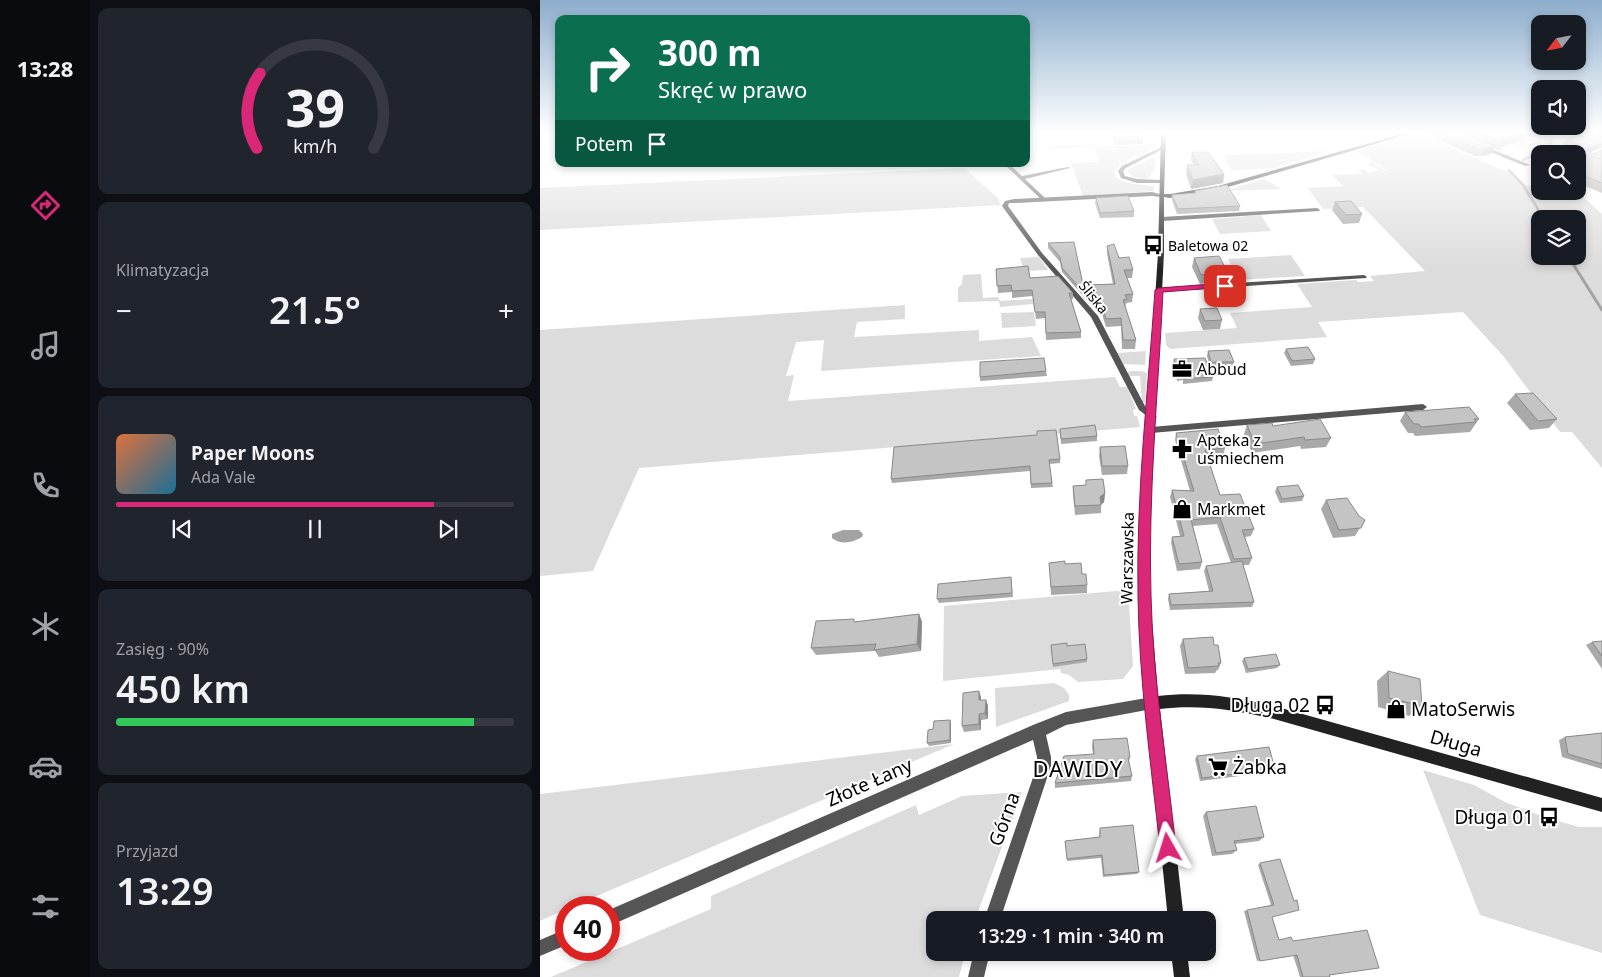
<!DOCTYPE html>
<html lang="pl">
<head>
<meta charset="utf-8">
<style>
	:root { --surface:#171b24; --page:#20242c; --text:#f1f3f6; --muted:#9ea1a6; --line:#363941; --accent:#db2777 }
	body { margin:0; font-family:"Noto Sans",sans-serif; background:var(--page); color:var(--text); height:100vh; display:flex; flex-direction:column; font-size:19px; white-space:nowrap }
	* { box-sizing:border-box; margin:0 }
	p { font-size:16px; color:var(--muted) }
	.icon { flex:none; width:28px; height:28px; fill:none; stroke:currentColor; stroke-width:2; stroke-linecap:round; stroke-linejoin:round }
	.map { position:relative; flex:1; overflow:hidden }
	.details { display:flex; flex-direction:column; gap:8px; padding:8px; background:#0d0f14; width:450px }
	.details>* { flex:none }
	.banner { position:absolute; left:15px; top:15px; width:475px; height:152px; border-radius:10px; box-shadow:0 2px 8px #0003; background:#0b6e4f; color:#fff; overflow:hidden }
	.needle { width:32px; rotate:238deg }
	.tools { position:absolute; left:991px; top:15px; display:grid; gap:10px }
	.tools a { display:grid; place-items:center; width:55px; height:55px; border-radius:10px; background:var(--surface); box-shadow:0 2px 8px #0003; font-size:25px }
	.speed { position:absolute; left:15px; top:896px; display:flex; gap:10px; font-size:25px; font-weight:700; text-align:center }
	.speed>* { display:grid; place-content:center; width:65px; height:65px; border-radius:50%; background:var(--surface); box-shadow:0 2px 8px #0003; line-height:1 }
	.speed .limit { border:8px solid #d22; background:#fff; color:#111 }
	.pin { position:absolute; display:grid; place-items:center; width:42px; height:42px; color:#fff; margin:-21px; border-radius:10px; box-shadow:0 2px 8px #0006 }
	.me { position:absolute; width:55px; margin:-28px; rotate:354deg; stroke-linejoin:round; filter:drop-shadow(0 0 4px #0008) }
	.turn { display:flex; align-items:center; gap:18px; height:105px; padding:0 20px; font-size:22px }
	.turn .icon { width:65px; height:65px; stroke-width:2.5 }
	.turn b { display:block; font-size:35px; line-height:42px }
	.then { display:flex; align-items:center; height:48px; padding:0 20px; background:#0003; gap:10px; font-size:19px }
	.big { font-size:38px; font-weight:600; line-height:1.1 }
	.details .widget { flex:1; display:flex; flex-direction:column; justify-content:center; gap:8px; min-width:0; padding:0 18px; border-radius:10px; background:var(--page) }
	.details .dial { align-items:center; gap:0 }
	.dial svg { height:130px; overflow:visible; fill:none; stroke:var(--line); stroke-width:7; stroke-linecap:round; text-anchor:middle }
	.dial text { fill:var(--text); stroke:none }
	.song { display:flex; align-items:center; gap:15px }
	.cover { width:60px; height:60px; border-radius:8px; background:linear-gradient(135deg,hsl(20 70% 55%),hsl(200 70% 35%)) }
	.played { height:5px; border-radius:2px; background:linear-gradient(90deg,var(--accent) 80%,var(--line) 80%) }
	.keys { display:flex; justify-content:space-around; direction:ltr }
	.heat { display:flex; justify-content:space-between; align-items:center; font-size:28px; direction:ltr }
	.charge { height:8px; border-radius:4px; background:linear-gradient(90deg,#34c759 90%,var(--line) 0) }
	.trip { position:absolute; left:386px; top:911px; width:290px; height:50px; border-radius:10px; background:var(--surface); box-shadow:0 2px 8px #0003; font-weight:600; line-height:50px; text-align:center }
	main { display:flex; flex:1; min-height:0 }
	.tab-bar { display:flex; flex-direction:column; width:90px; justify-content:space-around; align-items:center; background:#090b0e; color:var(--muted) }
	.tab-bar .icon { width:35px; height:35px }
	.tab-bar .current { color:var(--accent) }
	.tab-bar b { font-size:22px; color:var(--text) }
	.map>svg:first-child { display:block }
</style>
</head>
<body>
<main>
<nav class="tab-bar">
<b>13:28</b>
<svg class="icon current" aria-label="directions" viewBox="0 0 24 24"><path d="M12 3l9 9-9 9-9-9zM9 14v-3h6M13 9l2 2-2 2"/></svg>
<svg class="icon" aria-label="music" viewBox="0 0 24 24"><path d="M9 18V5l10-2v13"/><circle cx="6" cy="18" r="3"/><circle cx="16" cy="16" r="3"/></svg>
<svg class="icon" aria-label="phone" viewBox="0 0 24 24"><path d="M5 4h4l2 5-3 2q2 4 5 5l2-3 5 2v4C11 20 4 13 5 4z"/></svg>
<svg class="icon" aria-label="climate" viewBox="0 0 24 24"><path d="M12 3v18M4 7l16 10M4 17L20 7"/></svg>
<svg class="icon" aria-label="car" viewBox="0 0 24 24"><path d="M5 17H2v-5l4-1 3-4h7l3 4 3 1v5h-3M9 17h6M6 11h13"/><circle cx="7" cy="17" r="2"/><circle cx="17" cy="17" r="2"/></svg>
<svg class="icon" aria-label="filters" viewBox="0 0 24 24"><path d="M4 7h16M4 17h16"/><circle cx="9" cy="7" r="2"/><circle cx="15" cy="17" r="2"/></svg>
</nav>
<section class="details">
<div class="widget dial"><svg viewBox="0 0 100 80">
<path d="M14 69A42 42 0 1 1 86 69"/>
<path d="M14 69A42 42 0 0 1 16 23" stroke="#db2777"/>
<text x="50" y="56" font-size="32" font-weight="700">39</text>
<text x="50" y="72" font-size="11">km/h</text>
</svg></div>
<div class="widget"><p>Klimatyzacja</p>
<div class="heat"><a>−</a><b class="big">21.5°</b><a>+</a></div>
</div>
<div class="widget">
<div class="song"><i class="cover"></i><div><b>Paper Moons</b><p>Ada Vale</p></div></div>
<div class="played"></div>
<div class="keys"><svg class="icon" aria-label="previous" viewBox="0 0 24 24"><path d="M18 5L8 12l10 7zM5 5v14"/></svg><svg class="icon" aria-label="pause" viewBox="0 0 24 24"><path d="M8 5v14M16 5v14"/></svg><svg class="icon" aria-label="next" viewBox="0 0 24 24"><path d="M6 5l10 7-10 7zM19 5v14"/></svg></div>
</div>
<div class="widget"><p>Zasięg · 90%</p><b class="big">450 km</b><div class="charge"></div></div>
<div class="widget"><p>Przyjazd</p><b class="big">13:29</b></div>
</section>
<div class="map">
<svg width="1062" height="977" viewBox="0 0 1062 977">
	<rect width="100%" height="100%" fill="#fff"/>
	<g fill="#dcdcdc" fill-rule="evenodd">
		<path d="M878,133L962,170L970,172L986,185L1000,187V191L1039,193L1062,214V468L1032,432H1020L964,357L923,312L778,322L787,337L630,349L626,345L625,333L697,328L690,313L772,307L757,284L816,280L818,282L834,281L830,276L885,271L823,207L783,209L768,188L803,186L792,175L823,174L818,171L823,169L830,173L839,170L828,164L832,162L845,171H848L816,151ZM1000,219H1038V256H1000Z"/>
		<polygon points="944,133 978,133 1005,143 1005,133 1012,133 1016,143 1006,143 1003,148 994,153"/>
		<path d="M553,144L554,147L618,144L614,149L587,160L588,161L584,163L577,162L581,164L574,172L576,178C589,186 601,183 614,187V191L543,196L531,163L560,162L554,147L509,149V146Z"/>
		<polygon points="790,151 736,167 737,168 691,170 683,155"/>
		<path d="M614,157L616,158C614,177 608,185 589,174L588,170L591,168Z"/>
		<polygon points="424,168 457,197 461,205 0,230 0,188"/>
		<polygon points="724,179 741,189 685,191 688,190"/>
		<polygon points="721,215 731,231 680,234 672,219"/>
		<polygon points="751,255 765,276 699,280 688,259"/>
		<polygon points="499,257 508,270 484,271 480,258"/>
		<polygon points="441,274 443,298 458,297 460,301 504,298 506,309 494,309 493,304 460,307 459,301 418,302 418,288 422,284 423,275"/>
		<polygon points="365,305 365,319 317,322 314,337 439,330 439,341 492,337 501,356 281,371 284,340 256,342 246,376 254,375 248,401 575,377 580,387 587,387 596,409 593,410 594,416 597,416 600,427 99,468 53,571 0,576 0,330"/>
		<polygon points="494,312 496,326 462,328 461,313"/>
		<polygon points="606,351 605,365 583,364 577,353"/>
		<polygon points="590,371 602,371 607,373 605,402 602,402 600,376 590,376 587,373"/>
		<polygon points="588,590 593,666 583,679 538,682 529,675 521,673 520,669 403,681 404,606"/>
		<polygon points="514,683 524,688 529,695 529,701 456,727 455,688"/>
		<polygon points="414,744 31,907 26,908 26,909 0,921 0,794"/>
		<polygon points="883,770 934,785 965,802 1004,817 1039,827 1062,827 1062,953 940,915"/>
		<polygon points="482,792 435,920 395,920 395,952 425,953 419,977 11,977 171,909 171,896 376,805 379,815 422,796"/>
	</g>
	<path fill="#a3a3a3" d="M303,530H319L323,534L322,537C312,543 301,545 292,538V534Z"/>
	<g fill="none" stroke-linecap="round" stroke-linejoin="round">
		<g stroke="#a3a3a3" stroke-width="2.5">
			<polyline points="983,160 1007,149 1011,143 1009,133"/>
			<polyline points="969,170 983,185 1004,219"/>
		</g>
		<polyline stroke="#a3a3a3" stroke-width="3" points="1028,256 1062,310"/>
		<g fill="#555" fill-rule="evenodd">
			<polygon points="621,147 625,148 586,168 583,171 585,176 597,179 621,180 623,181 623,183 597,183 581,178 578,171 582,166"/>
			<polygon points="464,164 469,164 482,176 528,167 530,168 485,179 505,198 506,199 503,201"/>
			<polygon points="777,208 780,210 779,211 622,221 619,219 622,217"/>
			<polygon points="824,275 827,277 826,278 619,292 616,290 619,288"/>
			<polygon points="883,404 887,407 883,410 611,433 607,430 611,427"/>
		</g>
		<g fill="#555" fill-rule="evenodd">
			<polygon points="938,145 942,145 990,165 985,166 938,147"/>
			<polygon points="612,192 624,195 621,197 612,196 474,203 469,203 468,206 502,253 558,316 606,408 617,417 612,420 599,410 551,317 498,255 462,206 465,201 474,199"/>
			<polygon points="612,697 617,698 618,703 617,708 612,709 526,725 506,735 511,757 511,766 460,920 444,920 497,766 497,757 493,740 69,926 69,910 493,725 526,712"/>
			<polygon points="26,929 26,945 0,956 0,940"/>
			<polygon points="434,952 450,952 444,977 428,977"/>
		</g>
		<g fill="#222" fill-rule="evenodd">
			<path d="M621,133H626L624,194H630L678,186L865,133H873L681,189L630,198L624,197V253L609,543L610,597L618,696C658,691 695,697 734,706L1062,798V812L734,719C696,710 659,704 620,709L644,920H628L606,703L598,597L599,543L618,253Z"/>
			<polygon points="631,952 647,952 650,977 634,977"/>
		</g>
	</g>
	<g fill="#a9a9a9">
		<polygon points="570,133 600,133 603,140 603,144 574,145"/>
		<polygon points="882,133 1001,133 963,146 960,151 954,148 951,154 941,156 935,156"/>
		<polygon points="1062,133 1062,149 1061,148 1050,152 1052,154 1062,150 1062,193 1038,183 1038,154 1021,146 1025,139"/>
		<polygon points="652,152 684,174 683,183 651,189 646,174 647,165 654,165 651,160"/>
		<polygon points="655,191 700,206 699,211 637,214 632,200 632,195 655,193"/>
		<polygon points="556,198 594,211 594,217 560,218 555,203"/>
		<polygon points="795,202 822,214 819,223 803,224 792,210"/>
		<polygon points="534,242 545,294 545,298 522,272 520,262 508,248 508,243"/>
		<polygon points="567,246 593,270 592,278 587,278 593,294 592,302 586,303 585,308 596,340 595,349 582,349 581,326 566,327 562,314 546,293 546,285 573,284 567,254"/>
		<polygon points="654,258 688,273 686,280 699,293 697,303 695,303 694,305 671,306 664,291 665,283 660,284 652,267"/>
		<polygon points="456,269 490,278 533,293 533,299 531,299 541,332 541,338 506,340 505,318 496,319 493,296 472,298 472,292 458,293"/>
		<polygon points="660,309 682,320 680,329 663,330 658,318"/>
		<polygon points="746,349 775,359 773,364 751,366 744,353"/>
		<polygon points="668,351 694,362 692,366 670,367 667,356"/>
		<polygon points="634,359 673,377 672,381 643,384 643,380 637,381 633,364"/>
		<polygon points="506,371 507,376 440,381 440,377"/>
		<polygon points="975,394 1017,419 1009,428 990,430 967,403"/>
		<polygon points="865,412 939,419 930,432 875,436 873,433 868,433 860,421"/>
		<polygon points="707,425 733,426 791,438 786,447 761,449 760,446 712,453 704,434"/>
		<polygon points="520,429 557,436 557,441 521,444"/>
		<polygon points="636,433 685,448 683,456 667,457 680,495 714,529 711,536 705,537 712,558 709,565 703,565 714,602 712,607 630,610 628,599 629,594 669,591 664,571 666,566 691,563 677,524 653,526 662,562 660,569 637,571 631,543 632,537 640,536 630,497 632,490 650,491 635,440"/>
		<polygon points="354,447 520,459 520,463 509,464 513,487 491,488 490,471 352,483 351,479"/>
		<polygon points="560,447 588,466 587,474 562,475 559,456"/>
		<polygon points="546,480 565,493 564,502 561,504 561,513 535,515 533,495 533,486 546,485"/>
		<polygon points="737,487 764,496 762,501 740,503 735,492"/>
		<polygon points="786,500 825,520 815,536 793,538 781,509"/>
		<polygon points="509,563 525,564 542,574 547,585 547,593 511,595"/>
		<polygon points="471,577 473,597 399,603 397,599"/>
		<polygon points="379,614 382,622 381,651 339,657 335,651 276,655 271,648 316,622"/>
		<polygon points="643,639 674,645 681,663 678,670 677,670 675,673 645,674 640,646"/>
		<polygon points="1062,641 1062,669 1046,645 1052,642"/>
		<polygon points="511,645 527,646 547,659 547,662 513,667"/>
		<polygon points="704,658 740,665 737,668 706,673 702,661"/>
		<polygon points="848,671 882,706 869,716 838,707 837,681"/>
		<polygon points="441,697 441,700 446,700 448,706 448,719 441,720 441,730 424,732 422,726"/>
		<polygon points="410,720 411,723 411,743 389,746 387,743 393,729"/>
		<polygon points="1062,733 1062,769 1022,757 1019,740 1025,737"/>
		<polygon points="553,740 590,757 589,761 592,776 591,781 515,788 515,783 553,754 552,747"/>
		<polygon points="657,756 735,769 733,772 660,781 655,759"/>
		<polygon points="666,812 724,837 719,841 695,844 697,850 692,854 672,856 663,816"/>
		<polygon points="560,828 599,872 597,874 563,877 561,858 527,861 525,841 559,837"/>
		<polygon points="740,859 732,917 739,939 753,941 789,975 790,977 760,977 753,955 717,961 704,911 731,905 718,865 720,863"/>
	</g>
	<g fill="#898989">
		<polygon points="983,133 1001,133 963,146 964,143 960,140"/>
		<polygon points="1062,143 1061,148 1043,155 1048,148"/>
		<polygon points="955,146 951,154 941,156 945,149"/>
		<polygon points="684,174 683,183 651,189 653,180"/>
		<polygon points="565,493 564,502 561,505 560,497"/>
		<polygon points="379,614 382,622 381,651 377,644"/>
		<polygon points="439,691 441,697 441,707 439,700"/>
		<polygon points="446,700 448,706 448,719 445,713"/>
		<polygon points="439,714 441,720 441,730 439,724"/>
		<polygon points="410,720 411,723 411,743 410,740"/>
	</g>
	<g fill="#c4c4c4" stroke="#898989">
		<polygon points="572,133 600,133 603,140 575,141"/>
		<polygon points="902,133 923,133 955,146 945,149 938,149"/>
		<polygon points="939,133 983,133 960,140 964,143"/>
		<polygon points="1043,133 1062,133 1062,143 1048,148 1047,150 1052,154 1062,150 1062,183 1038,173 1038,154 1018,154 1036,143 1025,139"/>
		<polygon points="652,152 668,152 684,174 653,180 647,165 659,165"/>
		<polygon points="687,185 700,206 638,209 632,195 656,193 655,191"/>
		<polygon points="588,196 594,211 560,213 556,198"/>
		<polygon points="811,201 822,214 806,215 795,202"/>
		<polygon points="534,242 545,294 522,268 520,257 508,243"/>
		<polygon points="574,244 579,258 589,257 593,270 584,270 593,294 585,295 587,299 583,300 596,340 583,340 581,318 566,319 562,305 546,285 575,284 567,246"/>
		<polygon points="679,256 688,273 661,275 654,258"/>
		<polygon points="488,266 490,278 518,276 533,293 529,293 541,332 506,333 505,312 495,312 492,290 472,291 471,285 457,286 456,269"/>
		<polygon points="692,280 699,293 695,294 696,296 673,297 665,282"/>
		<polygon points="677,308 682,320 665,321 660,309"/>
		<polygon points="768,347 775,359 752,361 746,349"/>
		<polygon points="689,350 694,362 671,362 668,351"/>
		<polygon points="504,358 506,371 440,377 440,362"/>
		<polygon points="665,358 673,377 644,379 643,376 638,376 634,359"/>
		<polygon points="993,393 1017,419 998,421 975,394"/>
		<polygon points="929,407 939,419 934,419 936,422 881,427 879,424 874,424 865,412"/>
		<polygon points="780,419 791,438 765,440 764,437 715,444 707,425 732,423 733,426"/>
		<polygon points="555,425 557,436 521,439 520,429"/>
		<polygon points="678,429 685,448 665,450 680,495 700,494 714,529 702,530 712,558 694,559 680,517 651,520 662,562 639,564 632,537 644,536 632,490 654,491 636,433"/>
		<polygon points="516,430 520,459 509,460 512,483 491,484 490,466 351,479 354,447 497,435 497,431"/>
		<polygon points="585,446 588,466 562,466 560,447"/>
		<polygon points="563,479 565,493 560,497 561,505 535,506 533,486 546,485 546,480"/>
		<polygon points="758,485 764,496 742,499 737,487"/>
		<polygon points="807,498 819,516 825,520 821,528 799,530 786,500"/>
		<polygon points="525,561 525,564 541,563 542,574 546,574 547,585 511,587 509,563"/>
		<polygon points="702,561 714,602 631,605 629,594 673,591 666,566"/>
		<polygon points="471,577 472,593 397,599 398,584"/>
		<polygon points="379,614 377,644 334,650 336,644 271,648 276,621 314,619 314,622"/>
		<polygon points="673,637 674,645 678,645 681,663 678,663 679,666 648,668 643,639"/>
		<polygon points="1062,641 1062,656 1052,642"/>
		<polygon points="527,643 527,646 545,644 547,659 513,664 511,645"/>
		<polygon points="736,654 740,665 708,669 704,658"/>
		<polygon points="848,671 880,679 882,706 849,698"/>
		<polygon points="439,691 439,700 446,700 445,713 439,714 439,724 422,726 423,693"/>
		<polygon points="410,720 410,740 387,743 388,730 393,729 394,721"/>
		<polygon points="1062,733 1062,764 1028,754 1025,737"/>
		<polygon points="587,738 590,757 588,758 592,776 515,783 524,756 554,754 553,740"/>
		<polygon points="729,747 735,769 662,778 657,756"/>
		<polygon points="716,806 724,837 694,841 697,850 676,853 666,812"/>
		<polygon points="593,825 599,872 564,875 562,855 527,859 525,841 560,837 560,828"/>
		<polygon points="740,859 754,901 757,900 759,910 732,917 739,940 751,937 753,941 827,930 839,968 789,975 790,977 763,977 757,955 720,961 707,910 734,905 720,863"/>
		<polygon points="583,913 584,920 531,920"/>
	</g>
	<linearGradient id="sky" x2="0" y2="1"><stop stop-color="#8cadcc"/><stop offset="0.49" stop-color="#fff"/><stop offset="1" stop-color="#fff" stop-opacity="0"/></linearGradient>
	<rect width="1062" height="270" fill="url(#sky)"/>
	<path fill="#db2777" stroke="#8e194d" d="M685,283L688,284V287L623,292C618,393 608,495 611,596C613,680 627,764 636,848L634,854L628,857L622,854L620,848C611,764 599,680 598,596C596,494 608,392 615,290L619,288Z"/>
	<defs>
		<symbol id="bus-bare" viewBox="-9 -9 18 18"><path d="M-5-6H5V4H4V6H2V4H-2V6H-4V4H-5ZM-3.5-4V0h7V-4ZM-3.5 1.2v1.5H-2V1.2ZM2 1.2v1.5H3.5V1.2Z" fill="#000" stroke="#fff" stroke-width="2.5" paint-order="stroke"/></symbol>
		<symbol id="office-bare" viewBox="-9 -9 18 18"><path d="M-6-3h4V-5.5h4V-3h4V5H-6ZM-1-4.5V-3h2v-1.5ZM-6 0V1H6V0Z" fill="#000" stroke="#fff" stroke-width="2.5" paint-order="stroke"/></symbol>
		<symbol id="pharmacy-bare" viewBox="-9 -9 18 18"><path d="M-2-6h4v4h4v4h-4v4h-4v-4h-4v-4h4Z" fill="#000" stroke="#fff" stroke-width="2.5" paint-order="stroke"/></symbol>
		<symbol id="shop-bare" viewBox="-9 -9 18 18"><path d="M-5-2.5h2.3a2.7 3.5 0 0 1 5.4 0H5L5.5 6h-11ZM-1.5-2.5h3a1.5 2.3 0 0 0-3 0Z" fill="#000" stroke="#fff" stroke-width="2.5" paint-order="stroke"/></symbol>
		<symbol id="supermarket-bare" viewBox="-9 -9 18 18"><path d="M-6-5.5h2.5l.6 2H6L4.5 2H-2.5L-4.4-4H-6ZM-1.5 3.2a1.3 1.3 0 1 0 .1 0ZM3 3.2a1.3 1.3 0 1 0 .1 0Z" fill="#000" stroke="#fff" stroke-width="2.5" paint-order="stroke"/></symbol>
	</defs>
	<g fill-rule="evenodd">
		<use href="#bus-bare" x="599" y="231" width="28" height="28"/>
		<use href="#office-bare" x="628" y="355" width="28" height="28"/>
		<use href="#pharmacy-bare" x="628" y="435" width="28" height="28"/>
		<use href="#shop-bare" x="628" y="495" width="28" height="28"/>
		<use href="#bus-bare" x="771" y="691" width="28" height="28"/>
		<use href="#shop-bare" x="842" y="695" width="28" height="28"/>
		<use href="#supermarket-bare" x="664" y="753" width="28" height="28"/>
		<use href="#bus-bare" x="995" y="803" width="28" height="28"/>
	</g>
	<g text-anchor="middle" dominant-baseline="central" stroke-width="4" stroke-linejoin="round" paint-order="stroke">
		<g font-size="14" fill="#000" stroke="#fff" text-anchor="start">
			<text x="628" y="245">Baletowa 02</text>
		</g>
		<g font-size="14" fill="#000" stroke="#fff">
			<text transform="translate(554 297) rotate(51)">Śliska</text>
		</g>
		<g font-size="16" fill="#000" stroke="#fff" text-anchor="start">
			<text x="657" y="369">Abbud</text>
			<text x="657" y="440">Apteka z<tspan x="657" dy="18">uśmiechem</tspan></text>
			<text x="657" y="509">Markmet</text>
		</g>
		<g font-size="16" fill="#000" stroke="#fff">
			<text transform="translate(587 558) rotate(-89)">Warszawska</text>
		</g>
		<g font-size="19" fill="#000" stroke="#fff" text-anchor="end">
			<text x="770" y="705">Długa 02</text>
			<text x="871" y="709" text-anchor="start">MatoSerwis</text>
			<text x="693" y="767" text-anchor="start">Żabka</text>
			<text x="994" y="817">Długa 01</text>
		</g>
		<g font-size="19" fill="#000" stroke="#fff">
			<text transform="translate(916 743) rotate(16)">Długa</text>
			<text transform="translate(329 782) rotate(-24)">Złote Łany</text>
			<text transform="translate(464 819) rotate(-70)">Górna</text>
		</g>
		<g font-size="22" letter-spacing="1" fill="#000" stroke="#fff">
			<text x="538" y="768">DAWIDY</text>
		</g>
	</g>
</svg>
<div class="tools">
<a><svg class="needle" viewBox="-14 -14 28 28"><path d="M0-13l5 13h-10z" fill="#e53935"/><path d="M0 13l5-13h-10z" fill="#9ea1a6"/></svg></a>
<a><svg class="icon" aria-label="sound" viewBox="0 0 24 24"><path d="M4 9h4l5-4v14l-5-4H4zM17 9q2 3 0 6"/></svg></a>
<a><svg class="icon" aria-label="search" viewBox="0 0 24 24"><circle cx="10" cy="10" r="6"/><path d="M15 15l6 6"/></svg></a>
<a><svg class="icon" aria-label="layers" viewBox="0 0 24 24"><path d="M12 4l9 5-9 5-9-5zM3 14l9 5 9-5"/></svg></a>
</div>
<div class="speed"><div class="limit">40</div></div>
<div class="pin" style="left:685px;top:286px;background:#d93025"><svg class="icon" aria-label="arrive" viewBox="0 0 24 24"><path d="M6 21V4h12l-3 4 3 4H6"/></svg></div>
<svg class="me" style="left:628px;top:848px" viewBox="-20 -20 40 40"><path d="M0-17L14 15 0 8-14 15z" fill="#db2777" stroke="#fff" stroke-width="4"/></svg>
<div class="trip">13:29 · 1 min · 340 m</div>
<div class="banner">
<div class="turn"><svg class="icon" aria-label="right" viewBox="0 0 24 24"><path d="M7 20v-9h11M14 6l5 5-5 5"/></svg><div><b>300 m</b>Skręć w prawo</div></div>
<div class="then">Potem<svg class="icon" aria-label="arrive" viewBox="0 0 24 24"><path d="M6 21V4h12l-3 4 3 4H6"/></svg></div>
</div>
</div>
</main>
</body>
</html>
